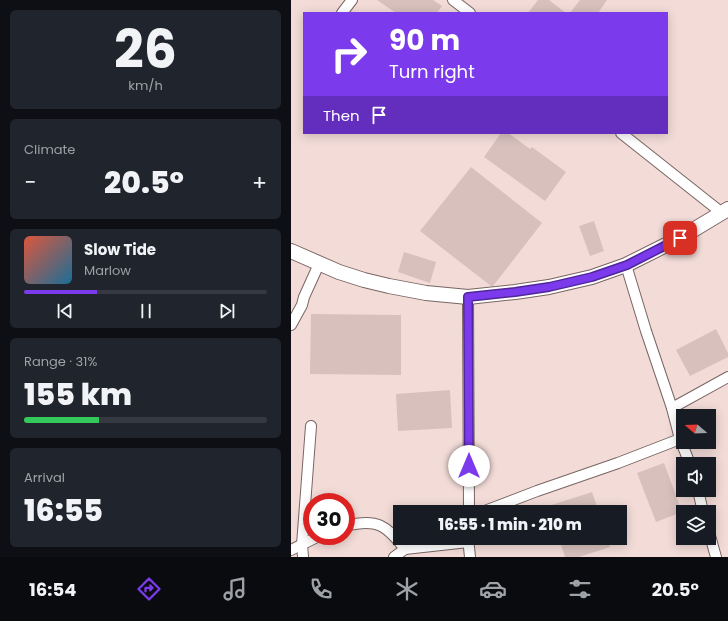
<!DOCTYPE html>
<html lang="en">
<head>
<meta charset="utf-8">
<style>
	:root { --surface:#171b24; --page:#20242c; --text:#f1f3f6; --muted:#9ea1a6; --line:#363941; --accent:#7c3aed }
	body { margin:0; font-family:Poppins,sans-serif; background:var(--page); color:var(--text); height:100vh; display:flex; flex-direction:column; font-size:15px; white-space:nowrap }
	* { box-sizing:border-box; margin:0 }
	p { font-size:13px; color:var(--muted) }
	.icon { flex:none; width:22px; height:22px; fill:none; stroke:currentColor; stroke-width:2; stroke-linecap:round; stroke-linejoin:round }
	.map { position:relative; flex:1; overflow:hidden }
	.side { display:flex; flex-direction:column; gap:10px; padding:10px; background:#0d0f14; width:291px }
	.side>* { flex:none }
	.banner { position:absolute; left:12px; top:12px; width:365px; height:122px; border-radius:0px; box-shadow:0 2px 10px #0003; background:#7c3aed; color:#fff; overflow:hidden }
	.needle { width:26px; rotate:289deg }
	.buttons { position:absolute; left:385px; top:409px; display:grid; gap:8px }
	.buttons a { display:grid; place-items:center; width:40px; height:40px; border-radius:0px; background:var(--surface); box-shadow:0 2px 10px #0003; font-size:20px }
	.speed { position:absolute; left:12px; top:493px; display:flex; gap:8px; font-size:20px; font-weight:700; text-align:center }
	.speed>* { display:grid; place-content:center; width:52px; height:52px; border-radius:50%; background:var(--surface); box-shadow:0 2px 10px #0003; line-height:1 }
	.speed .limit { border:6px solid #d22; background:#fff; color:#111 }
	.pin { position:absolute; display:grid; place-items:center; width:34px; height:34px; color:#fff; margin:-17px; border-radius:8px; box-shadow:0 2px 6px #0006 }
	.me { position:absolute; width:44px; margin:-22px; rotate:0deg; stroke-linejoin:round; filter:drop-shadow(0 0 3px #0008) }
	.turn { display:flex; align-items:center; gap:14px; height:84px; padding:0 20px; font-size:18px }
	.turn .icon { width:52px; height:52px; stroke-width:2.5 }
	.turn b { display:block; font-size:28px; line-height:34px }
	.then { display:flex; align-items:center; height:38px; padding:0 20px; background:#0003; gap:8px; font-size:15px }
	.big { font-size:30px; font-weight:800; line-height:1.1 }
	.side .widget { flex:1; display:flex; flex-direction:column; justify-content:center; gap:6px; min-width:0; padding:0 14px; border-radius:6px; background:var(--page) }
	.side .dial { align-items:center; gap:0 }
	.dial b { font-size:52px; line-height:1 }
	.song { display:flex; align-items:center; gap:12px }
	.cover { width:48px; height:48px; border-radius:6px; background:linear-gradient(135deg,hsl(10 70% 55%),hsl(200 70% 35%)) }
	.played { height:4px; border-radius:2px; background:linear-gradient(90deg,var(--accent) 30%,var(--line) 30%) }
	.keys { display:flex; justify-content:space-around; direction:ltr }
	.heat { display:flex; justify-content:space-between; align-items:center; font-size:22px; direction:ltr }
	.charge { height:6px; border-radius:3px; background:linear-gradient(90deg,#34c759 31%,var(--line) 0) }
	.trip { position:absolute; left:102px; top:505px; width:234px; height:40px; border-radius:0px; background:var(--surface); box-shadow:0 2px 10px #0003; font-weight:800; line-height:40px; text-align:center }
	.tabs { display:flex; height:64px; justify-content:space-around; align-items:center; background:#090b0e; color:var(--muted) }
	.tabs .icon { width:28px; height:28px }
	.tabs .on { color:var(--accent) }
	.tabs b { font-size:18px; color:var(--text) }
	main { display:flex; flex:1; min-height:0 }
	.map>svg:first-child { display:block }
</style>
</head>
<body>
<main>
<section class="side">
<div class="widget dial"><b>26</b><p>km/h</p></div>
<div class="widget"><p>Climate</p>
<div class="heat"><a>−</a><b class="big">20.5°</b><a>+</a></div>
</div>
<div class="widget">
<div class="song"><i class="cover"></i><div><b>Slow Tide</b><p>Marlow</p></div></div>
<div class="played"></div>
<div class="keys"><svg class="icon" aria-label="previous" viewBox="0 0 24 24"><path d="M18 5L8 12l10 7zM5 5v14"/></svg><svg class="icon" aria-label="pause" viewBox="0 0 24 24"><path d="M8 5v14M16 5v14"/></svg><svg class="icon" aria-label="next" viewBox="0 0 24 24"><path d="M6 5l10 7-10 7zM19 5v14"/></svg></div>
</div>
<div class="widget"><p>Range · 31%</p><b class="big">155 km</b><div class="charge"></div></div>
<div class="widget"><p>Arrival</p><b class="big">16:55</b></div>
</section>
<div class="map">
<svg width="437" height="557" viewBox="0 0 437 557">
	<rect width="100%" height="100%" fill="#f3dcd8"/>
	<g fill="#d8c1bd">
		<polygon points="86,0 142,0 151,6 146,13 105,13"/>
		<polygon points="247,0 258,0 275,13 237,13"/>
		<polygon points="289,0 316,0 307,13 279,13"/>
		<polygon points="210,133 217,133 239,149 241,147 275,172 254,201 193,157"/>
		<polygon points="180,167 251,223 202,286 200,286 129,231"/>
		<polygon points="303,221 313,251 299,256 288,226"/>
		<polygon points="113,252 145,262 139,283 107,272"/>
		<polygon points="20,314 110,315 110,375 19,374"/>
		<polygon points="425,329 437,353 437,357 399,376 385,350"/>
		<polygon points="159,390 161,428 107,431 105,394"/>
		<polygon points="373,463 391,512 365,522 346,473"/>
		<polygon points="301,492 308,512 246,512 245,510"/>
		<polygon points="268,538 316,538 319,547 288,557 274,557"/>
	</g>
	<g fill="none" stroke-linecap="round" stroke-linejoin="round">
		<defs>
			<g id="street">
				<polyline points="162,0 179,13"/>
				<polyline points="51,13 61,0"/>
				<polyline points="330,133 431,213"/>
				<polyline points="335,265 355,331 381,408 389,439 399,464"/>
				<polyline points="177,297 178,512"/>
				<polyline points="0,325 11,305 13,297 28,264"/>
				<polyline points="381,408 437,377"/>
				<polyline points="407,490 412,512"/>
				<polyline points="191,512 246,491 327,463 389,439"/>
				<path d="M55,526C86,518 95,525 114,549"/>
				<polyline points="418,532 425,557"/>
				<polyline points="177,538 179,557"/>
				<polyline points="0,550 28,536"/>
				<polyline points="12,557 11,545 20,426"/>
				<polyline points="103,557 114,549 177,542"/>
			</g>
			<polyline id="secondary" points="0,251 48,272 73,280 98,286 135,293 177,297 224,292 258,287 301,277 335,265 389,238 437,209"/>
		</defs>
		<use href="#street" stroke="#796562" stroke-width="12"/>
		<use href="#secondary" stroke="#796562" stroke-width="16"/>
		<use href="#street" stroke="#fff" stroke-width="10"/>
		<use href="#secondary" stroke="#fff" stroke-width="14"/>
	</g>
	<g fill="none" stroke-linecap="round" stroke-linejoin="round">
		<defs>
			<polyline id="route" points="178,466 177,297 224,292 258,287 301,277 336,265 389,238"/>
		</defs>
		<use href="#route" stroke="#51269a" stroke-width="10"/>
		<use href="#route" stroke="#7c3aed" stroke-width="7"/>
	</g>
</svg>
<div class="buttons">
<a><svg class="needle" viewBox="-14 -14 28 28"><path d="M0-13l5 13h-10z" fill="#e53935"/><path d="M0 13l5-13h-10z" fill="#9ea1a6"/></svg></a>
<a><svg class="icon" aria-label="sound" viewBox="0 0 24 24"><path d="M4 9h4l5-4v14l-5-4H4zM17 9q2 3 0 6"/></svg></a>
<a><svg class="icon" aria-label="layers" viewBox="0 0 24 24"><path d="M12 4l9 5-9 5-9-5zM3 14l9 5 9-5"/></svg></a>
</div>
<div class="speed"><div class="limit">30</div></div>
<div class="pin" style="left:389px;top:238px;background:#d93025"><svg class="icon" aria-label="arrive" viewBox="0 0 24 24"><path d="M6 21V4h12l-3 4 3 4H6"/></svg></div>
<svg class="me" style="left:178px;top:466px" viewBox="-20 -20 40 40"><circle r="19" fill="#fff"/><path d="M0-13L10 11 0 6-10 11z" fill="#7c3aed"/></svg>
<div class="trip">16:55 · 1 min · 210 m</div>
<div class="banner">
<div class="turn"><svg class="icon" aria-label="right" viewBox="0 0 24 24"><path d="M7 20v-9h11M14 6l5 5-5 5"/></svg><div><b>90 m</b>Turn right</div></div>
<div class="then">Then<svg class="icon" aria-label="arrive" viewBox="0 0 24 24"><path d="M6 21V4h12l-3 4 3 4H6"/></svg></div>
</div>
</div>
</main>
<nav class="tabs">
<b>16:54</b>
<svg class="icon on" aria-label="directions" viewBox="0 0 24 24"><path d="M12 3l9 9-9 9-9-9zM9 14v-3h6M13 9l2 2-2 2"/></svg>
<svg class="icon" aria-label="music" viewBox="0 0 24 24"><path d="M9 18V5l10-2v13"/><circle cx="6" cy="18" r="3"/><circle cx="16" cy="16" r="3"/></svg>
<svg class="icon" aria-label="phone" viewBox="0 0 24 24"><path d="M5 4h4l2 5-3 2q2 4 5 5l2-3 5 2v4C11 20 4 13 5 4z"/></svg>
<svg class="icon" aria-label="climate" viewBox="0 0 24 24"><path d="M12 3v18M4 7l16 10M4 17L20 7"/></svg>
<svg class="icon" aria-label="car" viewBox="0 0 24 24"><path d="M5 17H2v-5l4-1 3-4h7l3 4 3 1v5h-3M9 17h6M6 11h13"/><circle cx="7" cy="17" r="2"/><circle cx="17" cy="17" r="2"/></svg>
<svg class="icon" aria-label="filters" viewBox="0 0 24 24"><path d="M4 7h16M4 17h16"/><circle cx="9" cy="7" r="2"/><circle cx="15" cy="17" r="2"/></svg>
<b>20.5°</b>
</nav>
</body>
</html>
